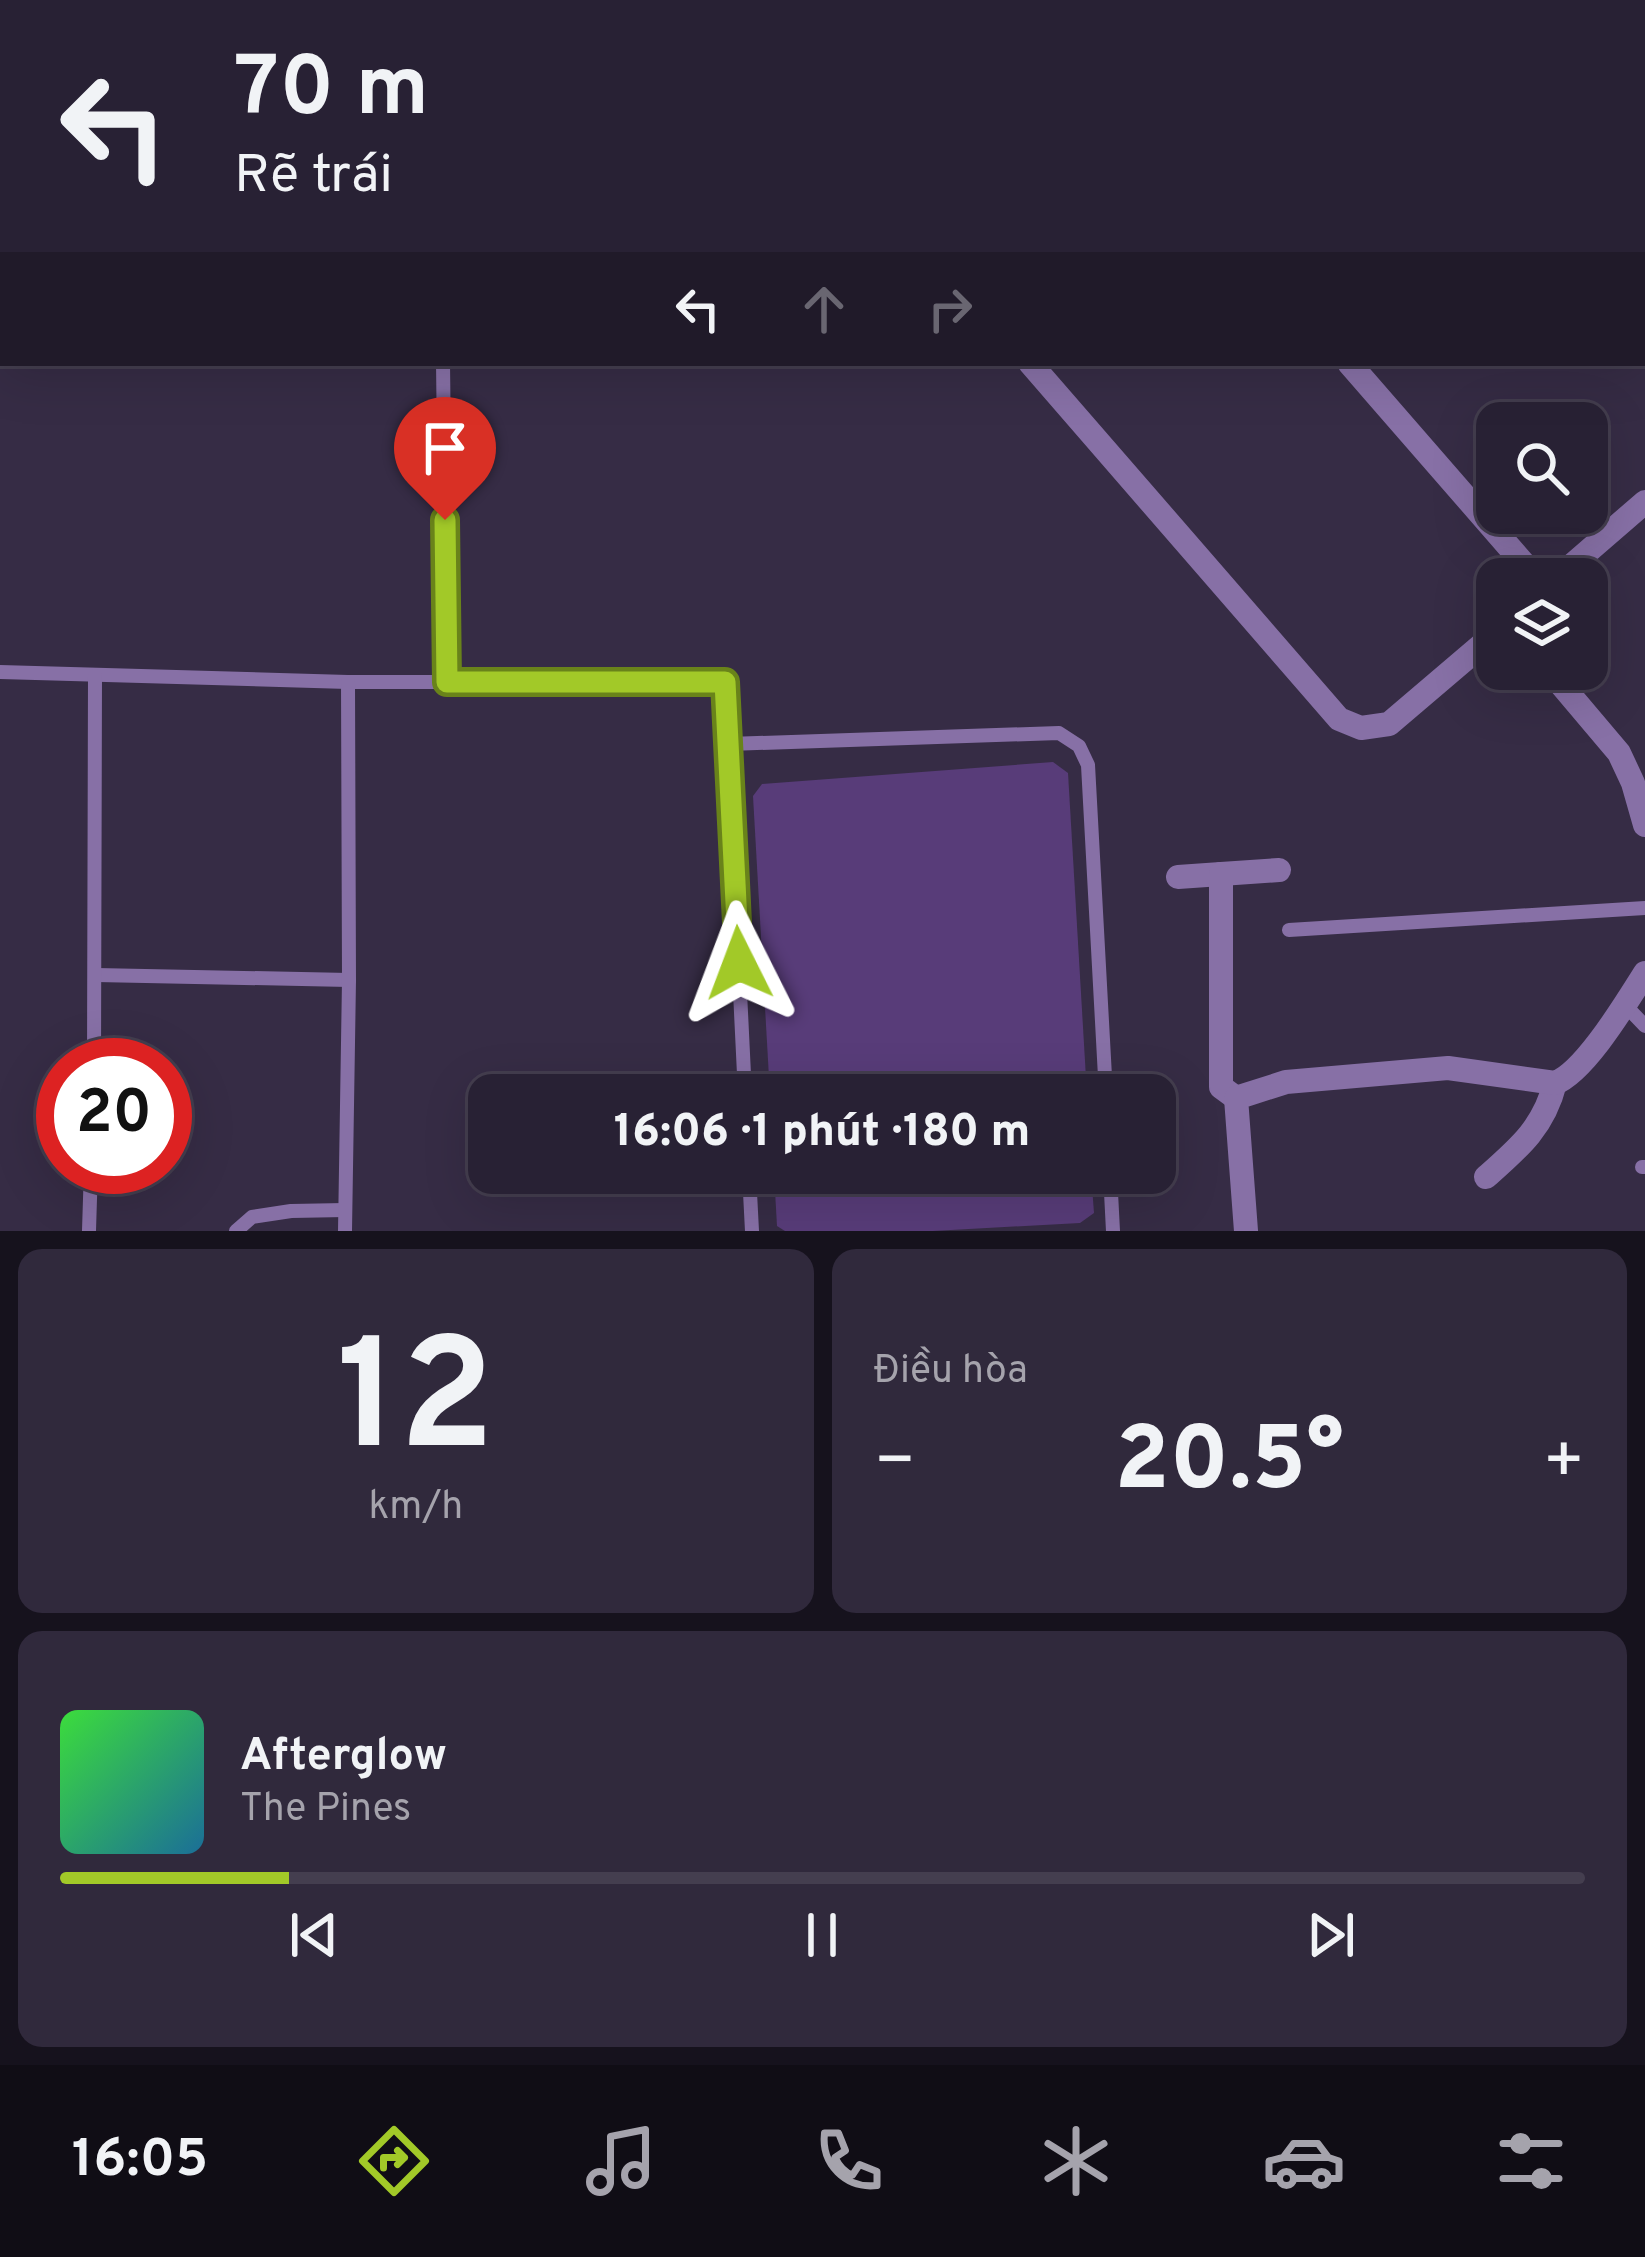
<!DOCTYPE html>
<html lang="vi">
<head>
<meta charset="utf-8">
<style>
	:root { --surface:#282134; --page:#30293c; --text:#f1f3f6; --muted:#a5a3ac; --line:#443e4f; --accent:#a2c928 }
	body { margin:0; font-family:Overpass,sans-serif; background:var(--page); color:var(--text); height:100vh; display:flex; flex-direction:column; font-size:45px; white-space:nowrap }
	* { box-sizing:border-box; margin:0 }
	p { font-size:39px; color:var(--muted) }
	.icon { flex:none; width:66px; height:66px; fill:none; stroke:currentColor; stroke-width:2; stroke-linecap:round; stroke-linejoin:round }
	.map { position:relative; height:1231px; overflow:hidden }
	.sheet { display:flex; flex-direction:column; gap:18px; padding:18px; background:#16121d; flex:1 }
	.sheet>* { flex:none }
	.hud { position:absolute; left:0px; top:0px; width:1647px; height:366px; box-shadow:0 12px 48px #0002,0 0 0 3px var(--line); background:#282134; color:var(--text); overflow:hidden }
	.tools { position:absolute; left:1476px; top:402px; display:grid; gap:24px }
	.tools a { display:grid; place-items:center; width:132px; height:132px; border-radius:24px; background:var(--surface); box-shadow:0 12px 48px #0002,0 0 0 3px var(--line); font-size:60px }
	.speed { position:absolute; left:36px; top:1038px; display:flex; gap:24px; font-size:60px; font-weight:700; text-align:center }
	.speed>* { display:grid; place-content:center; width:156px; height:156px; border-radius:50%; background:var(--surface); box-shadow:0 12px 48px #0002,0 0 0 3px var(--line); line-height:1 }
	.speed .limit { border:18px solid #d22; background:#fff; color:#111 }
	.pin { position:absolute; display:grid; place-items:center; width:102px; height:102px; color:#fff; margin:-123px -51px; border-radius:50% 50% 50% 0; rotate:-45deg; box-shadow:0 0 12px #0007 }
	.pin .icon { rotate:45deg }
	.me { position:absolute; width:132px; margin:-66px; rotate:357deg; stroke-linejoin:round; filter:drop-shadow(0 0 9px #0008) }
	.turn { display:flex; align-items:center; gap:42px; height:252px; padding:0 36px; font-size:54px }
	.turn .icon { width:156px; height:156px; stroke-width:2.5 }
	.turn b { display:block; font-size:84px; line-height:102px }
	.lanes { display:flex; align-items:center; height:114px; padding:0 36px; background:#0003; justify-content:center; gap:60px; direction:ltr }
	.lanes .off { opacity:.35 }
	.big { font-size:90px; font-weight:800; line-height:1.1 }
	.sheet .widget { flex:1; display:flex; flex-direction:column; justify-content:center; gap:18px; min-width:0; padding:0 42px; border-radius:24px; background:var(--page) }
	.sheet .dial { align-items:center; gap:0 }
	.dial b { font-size:156px; line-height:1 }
	.song { display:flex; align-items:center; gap:36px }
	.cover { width:144px; height:144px; border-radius:18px; background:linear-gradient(135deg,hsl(120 70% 55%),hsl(200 70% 35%)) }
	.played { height:12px; border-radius:6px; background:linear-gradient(90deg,var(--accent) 15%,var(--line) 15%) }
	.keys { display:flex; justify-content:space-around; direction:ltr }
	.heat { display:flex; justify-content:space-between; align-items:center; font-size:66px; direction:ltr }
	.sheet .tiles { flex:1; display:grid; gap:18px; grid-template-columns:1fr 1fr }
	.widget:last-child { grid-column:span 2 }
	.trip { position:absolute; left:468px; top:1074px; width:708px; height:120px; border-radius:24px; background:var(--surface); box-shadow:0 12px 48px #0002,0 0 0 3px var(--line); font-weight:800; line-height:120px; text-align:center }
	.tab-bar { display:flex; height:192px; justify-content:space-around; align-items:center; background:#100d15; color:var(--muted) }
	.tab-bar .icon { width:84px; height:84px }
	.tab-bar .current { color:var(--accent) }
	.tab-bar b { font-size:54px; color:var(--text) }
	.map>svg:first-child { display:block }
</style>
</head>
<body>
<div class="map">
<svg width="1645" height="1231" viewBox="0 0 1645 1231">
	<rect width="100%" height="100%" fill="#362c45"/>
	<g fill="#583c79">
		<polygon points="1053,762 1068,773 1087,1095 770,1095 753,796 762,784"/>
		<polygon points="774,1173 1091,1173 1094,1213 1080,1223 933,1231 785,1231 777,1226"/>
	</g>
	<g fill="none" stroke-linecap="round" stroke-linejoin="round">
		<g stroke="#8770a6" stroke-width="14">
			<polyline points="0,70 3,70"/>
			<polyline points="0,312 3,312"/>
			<polyline points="443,363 447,683"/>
			<polyline points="0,672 348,682 725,682 745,1095"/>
			<polyline points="729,744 1059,733 1079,746 1088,765 1106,1095"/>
			<polyline points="1289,930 1645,908"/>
			<polyline points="96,975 349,980"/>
			<polyline points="1625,1005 1645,1026"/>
			<polyline points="94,1065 95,676"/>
			<polyline points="1642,1167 1645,1167"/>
			<polyline points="749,1173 752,1231"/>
			<polyline points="1110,1173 1113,1231"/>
			<polyline points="89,1231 91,1167"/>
			<polyline points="236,1231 252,1217 291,1211 345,1210"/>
			<polyline points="345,1231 349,980 348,682"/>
		</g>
		<g stroke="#8770a6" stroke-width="24">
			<polyline points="711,0 713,3"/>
			<polyline points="1031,0 1034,3"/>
			<polyline points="1369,0 1372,3"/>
			<polyline points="870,3 873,0"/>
			<polyline points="1644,335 1645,336"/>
			<polyline points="1030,363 1339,719 1361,728 1389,724 1497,632"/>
			<polyline points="1349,363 1537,579"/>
			<polyline points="1556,579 1645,502"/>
			<polyline points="1548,669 1619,753 1633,783 1645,825"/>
			<polyline points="1178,877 1221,874"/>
			<polyline points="1236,1098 1221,1087 1221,874 1279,870"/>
			<path d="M1486,1177C1519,1148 1544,1127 1555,1083"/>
			<path d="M1246,1231L1236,1098L1286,1082L1448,1068L1555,1083C1585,1072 1627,1001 1645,973"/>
		</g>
	</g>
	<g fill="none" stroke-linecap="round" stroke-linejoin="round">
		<defs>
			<polyline id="route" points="445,520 447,682 725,682 739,963"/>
		</defs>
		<use href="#route" stroke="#69831a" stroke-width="30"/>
		<use href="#route" stroke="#a2c928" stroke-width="21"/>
	</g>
</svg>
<div class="tools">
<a><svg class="icon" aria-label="search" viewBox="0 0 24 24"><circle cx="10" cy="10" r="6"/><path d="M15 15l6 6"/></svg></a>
<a><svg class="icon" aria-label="layers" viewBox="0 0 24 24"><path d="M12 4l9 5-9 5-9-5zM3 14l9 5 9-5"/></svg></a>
</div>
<div class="speed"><div class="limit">20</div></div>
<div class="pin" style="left:445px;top:520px;background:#d93025"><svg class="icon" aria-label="arrive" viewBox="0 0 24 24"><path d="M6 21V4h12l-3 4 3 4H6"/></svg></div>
<svg class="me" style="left:739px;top:963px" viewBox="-20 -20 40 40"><path d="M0-17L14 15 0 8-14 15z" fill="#a2c928" stroke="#fff" stroke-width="4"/></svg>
<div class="trip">16:06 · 1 phút · 180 m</div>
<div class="hud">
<div class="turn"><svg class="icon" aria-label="left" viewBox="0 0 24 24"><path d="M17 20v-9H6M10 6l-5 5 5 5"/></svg><div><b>70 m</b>Rẽ trái</div></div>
<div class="lanes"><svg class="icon" aria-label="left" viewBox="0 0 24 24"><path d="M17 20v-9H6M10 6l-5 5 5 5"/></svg><svg class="icon off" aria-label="ahead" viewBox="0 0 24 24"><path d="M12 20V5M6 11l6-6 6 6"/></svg><svg class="icon off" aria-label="right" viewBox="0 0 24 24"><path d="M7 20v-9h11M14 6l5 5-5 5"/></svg></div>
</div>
</div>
<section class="sheet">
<div class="tiles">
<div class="widget dial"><b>12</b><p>km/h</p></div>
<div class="widget"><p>Điều hòa</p>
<div class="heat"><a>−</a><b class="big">20.5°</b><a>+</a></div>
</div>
<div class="widget">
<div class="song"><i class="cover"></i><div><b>Afterglow</b><p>The Pines</p></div></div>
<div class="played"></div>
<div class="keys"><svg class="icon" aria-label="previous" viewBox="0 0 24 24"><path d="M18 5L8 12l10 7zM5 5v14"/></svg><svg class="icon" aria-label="pause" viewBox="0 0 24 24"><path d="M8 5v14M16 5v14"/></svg><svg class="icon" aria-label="next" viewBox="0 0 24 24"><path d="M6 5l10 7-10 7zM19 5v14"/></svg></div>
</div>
</div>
</section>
<nav class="tab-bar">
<b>16:05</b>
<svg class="icon current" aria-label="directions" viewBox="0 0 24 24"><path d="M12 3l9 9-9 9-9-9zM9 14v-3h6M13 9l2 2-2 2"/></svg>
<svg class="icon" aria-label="music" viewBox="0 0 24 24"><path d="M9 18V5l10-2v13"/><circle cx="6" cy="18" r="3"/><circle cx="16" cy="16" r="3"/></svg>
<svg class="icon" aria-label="phone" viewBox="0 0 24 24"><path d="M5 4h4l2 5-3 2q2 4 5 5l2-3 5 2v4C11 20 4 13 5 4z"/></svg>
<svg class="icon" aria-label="climate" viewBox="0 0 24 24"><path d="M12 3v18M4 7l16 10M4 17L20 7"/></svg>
<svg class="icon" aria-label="car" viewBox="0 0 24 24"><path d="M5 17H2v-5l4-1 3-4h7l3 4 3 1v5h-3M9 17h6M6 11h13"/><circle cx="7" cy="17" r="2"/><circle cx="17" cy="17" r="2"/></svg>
<svg class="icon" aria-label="filters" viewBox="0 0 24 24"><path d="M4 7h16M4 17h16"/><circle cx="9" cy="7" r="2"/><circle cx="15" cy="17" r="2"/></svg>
</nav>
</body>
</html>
